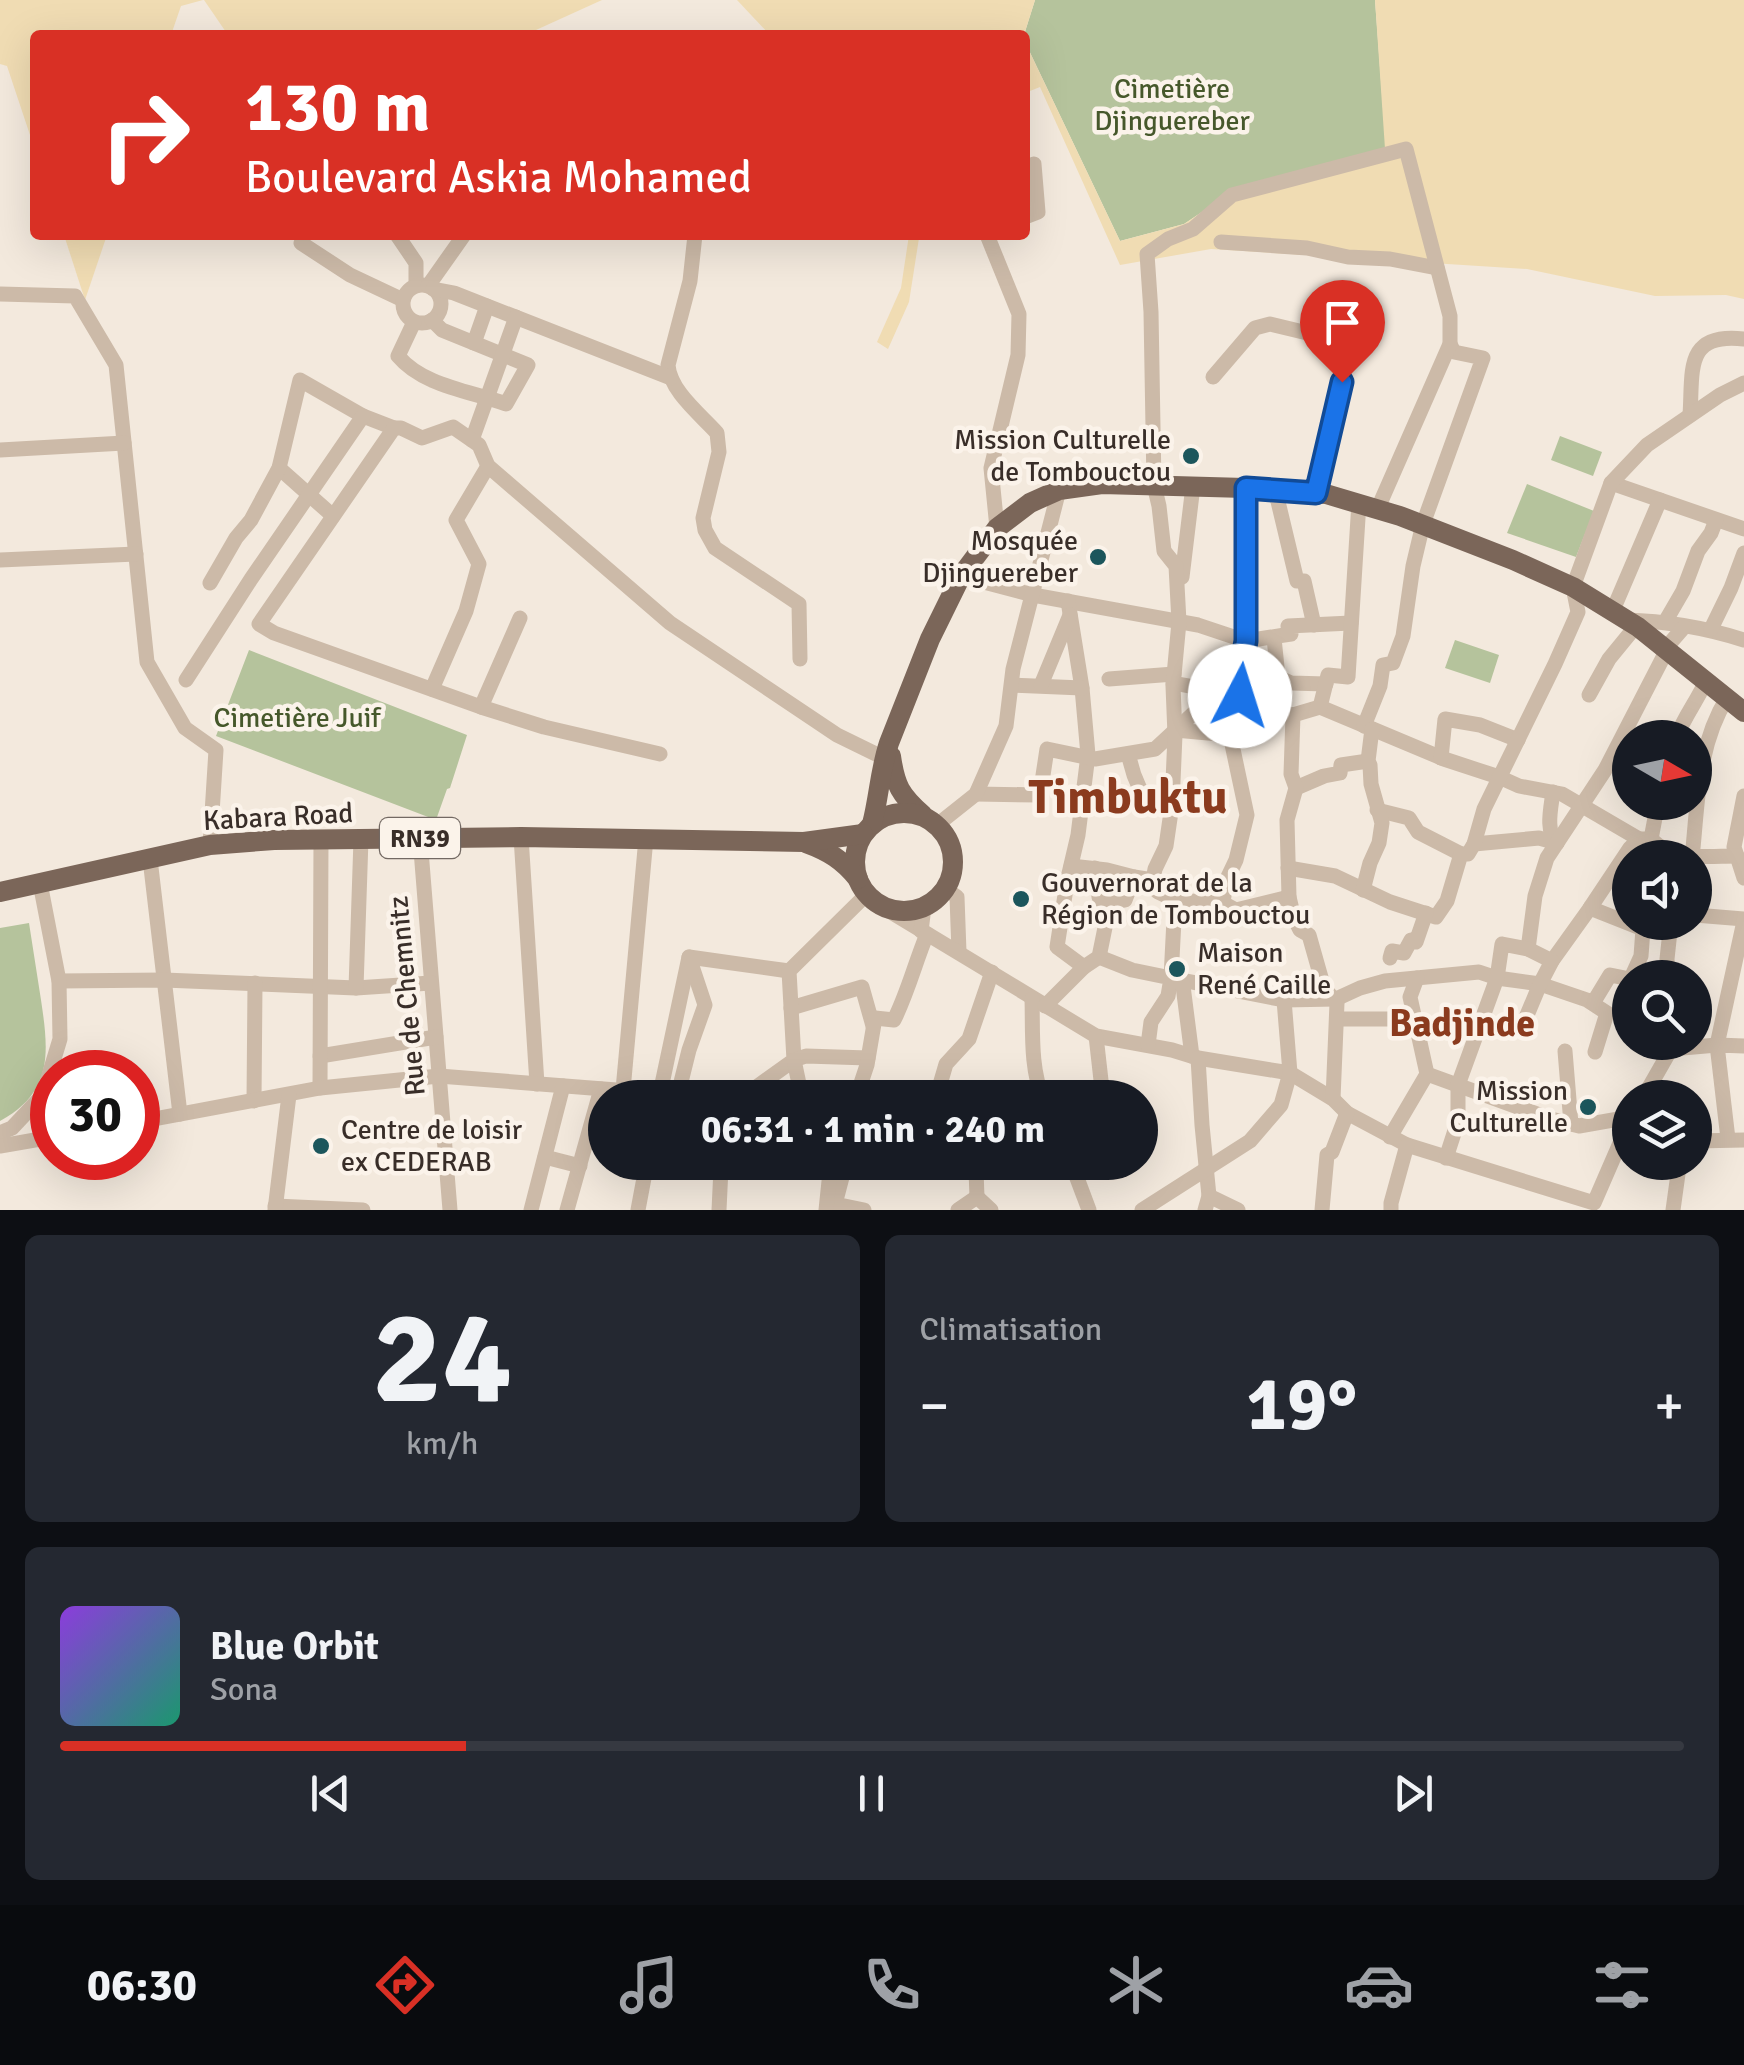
<!DOCTYPE html>
<html lang="fr">
<head>
<meta charset="utf-8">
<style>
	:root { --surface:#171b24; --page:#242831; --text:#f1f3f6; --muted:#9ea1a6; --line:#363941; --accent:#d93025 }
	body { margin:0; font-family:Signika,sans-serif; background:var(--page); color:var(--text); height:100vh; display:flex; flex-direction:column; font-size:38px; white-space:nowrap }
	* { box-sizing:border-box; margin:0 }
	p { font-size:32px; color:var(--muted) }
	.icon { flex:none; width:55px; height:55px; fill:none; stroke:currentColor; stroke-width:2; stroke-linecap:round; stroke-linejoin:round }
	.map { position:relative; height:1210px; overflow:hidden }
	.drawer { display:flex; flex-direction:column; gap:25px; padding:25px; background:#0d0f14; flex:1 }
	.drawer>* { flex:none }
	.guide { position:absolute; left:30px; top:30px; width:1000px; height:210px; border-radius:10px; box-shadow:0 10px 40px #0002; background:#d93025; color:#fff; overflow:hidden }
	.needle { width:65px; rotate:99deg }
	.buttons { position:absolute; left:1612px; top:720px; display:grid; gap:20px }
	.buttons a { display:grid; place-items:center; width:100px; height:100px; border-radius:50%; background:var(--surface); box-shadow:0 10px 40px #0002; font-size:50px }
	.speed { position:absolute; left:30px; top:1050px; display:flex; gap:20px; font-size:50px; font-weight:700; text-align:center }
	.speed>* { display:grid; place-content:center; width:130px; height:130px; border-radius:50%; background:var(--surface); box-shadow:0 10px 40px #0002; line-height:1 }
	.speed .limit { border:15px solid #d22; background:#fff; color:#111 }
	.pin { position:absolute; display:grid; place-items:center; width:85px; height:85px; color:#fff; margin:-102px -42px; border-radius:50% 50% 50% 0; rotate:-45deg; box-shadow:0 0 10px #0007 }
	.pin .icon { rotate:45deg }
	.me { position:absolute; width:110px; margin:-55px; rotate:5deg; stroke-linejoin:round; filter:drop-shadow(0 0 8px #0008) }
	.turn { display:flex; align-items:center; gap:35px; height:210px; padding:0 50px; font-size:45px }
	.turn .icon { width:130px; height:130px; stroke-width:2.5 }
	.turn b { display:block; font-size:70px; line-height:85px }
	.big { font-size:75px; font-weight:700; line-height:1.1 }
	.drawer .widget { flex:1; display:flex; flex-direction:column; justify-content:center; gap:15px; min-width:0; padding:0 35px; border-radius:15px; background:var(--page) }
	.drawer .dial { align-items:center; gap:0 }
	.dial b { font-size:130px; line-height:1 }
	.song { display:flex; align-items:center; gap:30px }
	.cover { width:120px; height:120px; border-radius:15px; background:linear-gradient(135deg,hsl(270 70% 55%),hsl(160 70% 35%)) }
	.played { height:10px; border-radius:5px; background:linear-gradient(90deg,var(--accent) 25%,var(--line) 25%) }
	.keys { display:flex; justify-content:space-around; direction:ltr }
	.heat { display:flex; justify-content:space-between; align-items:center; font-size:55px; direction:ltr }
	.drawer .tiles { flex:1; display:grid; gap:25px; grid-template-columns:1fr 1fr }
	.widget:last-child { grid-column:span 2 }
	.trip { position:absolute; left:588px; top:1080px; width:570px; height:100px; border-radius:50px; background:var(--surface); box-shadow:0 10px 40px #0002; font-weight:700; line-height:100px; text-align:center }
	.menu { display:flex; height:160px; justify-content:space-around; align-items:center; background:#090b0e; color:var(--muted) }
	.menu .icon { width:70px; height:70px }
	.menu .on { color:var(--accent) }
	.menu b { font-size:45px; color:var(--text) }
	.map>svg:first-child { display:block }
</style>
</head>
<body>
<div class="map">
<svg width="1744" height="1210" viewBox="0 0 1744 1210">
	<rect width="100%" height="100%" fill="#f3e9dd"/>
	<g fill="#b5c39c">
		<polygon points="1035,0 1375,0 1386,149 1235,190 1184,224 1120,241 1025,42 1024,35"/>
		<polygon points="1560,436 1602,452 1593,476 1551,460"/>
		<polygon points="1527,484 1594,511 1576,557 1507,533"/>
		<polygon points="1455,640 1499,655 1490,683 1445,668"/>
		<polygon points="249,650 467,735 450,788 447,789 436,820 216,736"/>
		<path d="M29,923C33,949 37,974 41,1000C49,1053 53,1092 0,1121V928Z"/>
	</g>
	<g fill="#f0dcb3">
		<polygon points="0,0 203,0 181,6 171,35 35,35 35,150 7,66 0,64"/>
		<polygon points="204,0 602,0 525,35 228,35"/>
		<polygon points="737,0 1035,0 1024,35 770,35"/>
		<polygon points="1375,0 1744,0 1744,299 1726,295 1655,296 1527,269 1211,249 1120,265 1040,87 1025,93 1025,42 1120,241 1184,224 1235,190 1385,149"/>
		<polygon points="64,235 107,235 85,300"/>
		<polygon points="909,235 922,235 919,238 909,302 888,349 877,342 901,288"/>
	</g>
	<g fill="none" stroke-linecap="round" stroke-linejoin="round">
		<g stroke="#ccbaa8" stroke-width="15">
			<polyline points="1025,217 1038,212 1034,164"/>
			<polyline points="397,235 416,263 416,286"/>
			<path d="M695,235L690,281L668,365C670,391 700,414 717,433L719,452L703,518L705,530L715,548L799,604L800,659"/>
			<polyline points="987,235 1019,314 1018,355 991,468 997,528"/>
			<polyline points="1221,242 1307,248 1348,257 1390,259 1437,268"/>
			<polyline points="301,243 350,275 403,300"/>
			<circle cx="422" cy="304" r="19"/>
			<polyline points="428,286 464,235"/>
			<polyline points="433,289 454,293 671,378"/>
			<polyline points="0,294 75,296 116,365 147,662 185,728 216,750 210,845"/>
			<path d="M414,322L398,356C423,386 470,391 506,404L528,365L442,330L432,320"/>
			<polyline points="474,343 487,306"/>
			<polyline points="1213,377 1255,328 1270,324 1324,337 1339,348 1344,361 1342,382 1317,493"/>
			<path d="M1690,415C1693,371 1684,332 1744,339"/>
			<polyline points="472,440 516,317"/>
			<polyline points="0,450 124,443"/>
			<polyline points="279,468 333,516"/>
			<polyline points="1611,483 1744,529"/>
			<polyline points="1275,489 1297,581 1304,581 1314,625"/>
			<polyline points="0,560 136,554"/>
			<polyline points="961,576 1033,595 1198,625 1246,641 1291,634 1288,626 1351,623"/>
			<polyline points="1182,577 1193,486"/>
			<polyline points="210,583 236,538 251,520 279,468 300,380 363,416 394,428"/>
			<polyline points="1068,601 1082,688 1088,755 1078,835 1067,882 1057,947 1084,967"/>
			<polyline points="1613,610 1660,500"/>
			<path d="M1626,620C1666,621 1706,628 1744,640"/>
			<polyline points="1665,622 1683,591 1698,551 1711,533 1716,520"/>
			<polyline points="1711,629 1731,588 1744,553"/>
			<polyline points="1274,638 1278,677"/>
			<polyline points="1240,674 1278,677 1291,683 1326,684"/>
			<polyline points="1109,679 1174,674"/>
			<polyline points="186,680 251,579 363,416"/>
			<polyline points="1173,683 1232,694"/>
			<polyline points="1012,685 1082,688"/>
			<polyline points="1041,685 1070,615"/>
			<polyline points="432,689 466,611 479,564 456,520 488,466"/>
			<polyline points="1589,695 1609,659 1636,626"/>
			<polyline points="1242,703 1239,680 1246,641 1245,488"/>
			<polyline points="481,707 520,618"/>
			<polyline points="1320,707 1444,759 1499,777 1519,786 1562,794 1639,839"/>
			<polyline points="1364,726 1380,686 1383,665 1393,663 1403,636 1413,566 1423,524 1483,358 1454,352 1450,344"/>
			<polyline points="1175,730 1230,735"/>
			<path d="M1676,738C1684,717 1697,701 1706,681"/>
			<polyline points="660,754 544,727 481,707 274,633 259,624 394,428 401,428 422,438 453,427 479,445 488,466 670,623 837,735 884,758"/>
			<polyline points="1128,754 1134,775 1142,794 1172,805"/>
			<polyline points="1441,758 1445,719 1480,725 1518,740"/>
			<polyline points="1296,788 1324,776 1340,773 1341,765 1368,761"/>
			<path d="M1553,792C1551,808 1545,831 1557,843"/>
			<polyline points="976,794 1040,795 1047,749 1095,759 1155,749 1195,712 1211,702 1241,696"/>
			<polyline points="1744,796 1734,847 1744,878"/>
			<path d="M1658,802L1651,839C1673,862 1707,856 1737,856"/>
			<polyline points="1377,810 1409,818 1418,832 1461,854"/>
			<polyline points="937,825 976,794 1006,726 1013,669 1059,490"/>
			<polyline points="521,837 537,1084"/>
			<polyline points="420,838 450,1210"/>
			<polyline points="1474,844 1539,838 1557,843"/>
			<path d="M1692,858C1698,803 1697,746 1727,698"/>
			<polyline points="150,859 180,1114"/>
			<polyline points="1071,866 1107,870 1134,877"/>
			<polyline points="1095,868 1099,897 1104,904 1110,903"/>
			<polyline points="1288,868 1335,876 1390,902 1436,917 1447,901 1461,854 1468,854 1474,844 1484,809 1555,664 1578,612 1573,587 1611,483 1647,445 1720,395 1744,383"/>
			<polyline points="1153,880 1160,883 1158,892 1175,900 1171,978 1284,1000 1336,999 1360,988 1385,981 1479,972 1497,978 1540,984 1587,1000 1607,1013 1595,1052"/>
			<polyline points="946,889 957,897 959,952"/>
			<polyline points="1363,890 1370,863 1379,843 1382,823 1371,784 1370,765 1368,761 1372,729"/>
			<polyline points="1289,897 1236,910 1223,903 1226,881 1236,860 1247,815 1230,735 1242,707 1293,715"/>
			<polyline points="1175,900 1223,903"/>
			<polyline points="881,906 1096,1036 1172,1050 1198,1058 1290,1073 1333,1099 1347,1113 1407,1145 1594,1203 1630,1120"/>
			<polyline points="1590,908 1643,929 1646,922"/>
			<polyline points="1695,915 1744,919"/>
			<polyline points="921,931 924,907"/>
			<polyline points="1528,949 1535,896 1547,858 1605,770 1671,642 1684,627"/>
			<polyline points="1099,957 1132,970 1171,978 1168,996 1151,1022 1148,1045"/>
			<polyline points="1390,958 1392,951 1404,953 1411,940 1416,942 1426,913"/>
			<polyline points="1631,978 1641,956 1643,929"/>
			<polyline points="1668,978 1667,959 1671,922"/>
			<polyline points="1180,980 1183,986 1192,1056"/>
			<polyline points="59,981 164,980 356,988 431,983"/>
			<polyline points="356,988 361,839"/>
			<path d="M1032,999C1033,1030 1030,1068 1043,1098"/>
			<polyline points="1593,1003 1610,975 1630,979"/>
			<polyline points="1045,1006 1084,967 1099,957 1110,903 1125,900 1134,877 1153,880 1155,869 1166,846 1172,805 1175,735 1173,686 1179,622 1176,566 1164,551 1159,506 1154,485 1151,312 1147,254 1168,239 1193,229 1232,195 1406,149 1450,316 1450,344 1378,508"/>
			<polyline points="791,1008 862,987 873,1026"/>
			<polyline points="1338,1019 1414,1019"/>
			<polyline points="1525,1020 1540,984 1552,961 1590,908 1630,848 1639,839 1651,839"/>
			<polyline points="1096,1036 1103,1098"/>
			<polyline points="1565,1051 1571,1124"/>
			<polyline points="320,1056 436,1037"/>
			<polyline points="1198,1058 1202,1125 1209,1196 1205,1210"/>
			<polyline points="1427,1074 1551,1119 1579,1126 1630,1117"/>
			<polyline points="320,1088 321,839"/>
			<polyline points="623,1090 646,838"/>
			<polyline points="659,1098 689,957 789,971"/>
			<polyline points="675,1098 678,1094 689,1050 705,1005 689,957"/>
			<polyline points="749,1098 755,1088 794,1060 789,971 867,894"/>
			<polyline points="802,1098 794,1060 806,1056 868,1058"/>
			<path d="M856,1098L867,1065L875,1018L894,1020C908,992 915,963 927,934"/>
			<polyline points="936,1098 946,1064 969,1039 992,972"/>
			<polyline points="1080,1098 1102,1089"/>
			<polyline points="1643,1098 1671,1049 1717,1045 1744,921"/>
			<polyline points="1333,1099 1337,1003 1324,988 1309,935 1300,930 1294,918 1289,897 1287,820 1296,788 1291,774 1293,715 1320,707 1328,675 1348,677 1359,502"/>
			<polyline points="254,1101 255,983"/>
			<polyline points="138,1122 320,1088 439,1076 719,1098"/>
			<polyline points="0,1133 12,1128 43,1095 60,1039 59,981 40,883"/>
			<polyline points="1390,1137 1427,1074 1410,997 1417,978"/>
			<polyline points="1728,1139 1717,1045 1744,1046"/>
			<polyline points="1695,1141 1744,1140"/>
			<polyline points="0,1146 52,1137"/>
			<polyline points="545,1157 580,1166"/>
			<polyline points="1446,1158 1458,1121 1458,1085 1497,978 1502,944 1528,949 1552,961"/>
			<polyline points="846,1162 835,1204 864,1210"/>
			<polyline points="952,1162 952,1164 976,1170 977,1197"/>
			<polyline points="1071,1162 1089,1210"/>
			<polyline points="1209,1196 1238,1210"/>
			<polyline points="275,1206 363,1210"/>
			<polyline points="275,1210 289,1095"/>
			<polyline points="531,1210 563,1086"/>
			<polyline points="567,1210 601,1089"/>
			<polyline points="638,1210 647,1162"/>
			<polyline points="719,1210 721,1168 723,1162"/>
			<polyline points="826,1210 831,1162"/>
			<polyline points="958,1210 977,1197 991,1210"/>
			<polyline points="1142,1210 1250,1141 1281,1105 1290,1073 1284,1000"/>
			<polyline points="1322,1210 1327,1155 1332,1152 1347,1113"/>
			<polyline points="1391,1210 1391,1203 1407,1145"/>
			<polyline points="1673,1210 1678,1174 1677,1162"/>
		</g>
		<g stroke="#7b6659" stroke-width="20">
			<path d="M891,756C895,785 900,795 923,815"/>
			<circle cx="904" cy="862" r="49"/>
			<path d="M872,824C879,797 880,770 889,743L930,639L961,576L997,528L1030,503L1059,490L1102,484L1245,488L1326,494L1400,516L1513,560L1573,587L1638,627L1744,712"/>
			<path d="M806,843C828,851 843,860 858,879"/>
			<polyline points="0,892 210,845 274,840 521,837 804,842 863,834"/>
		</g>
	</g>
	<g fill="none" stroke-linecap="round" stroke-linejoin="round">
		<defs>
			<polyline id="route" points="1240,696 1239,680 1246,641 1246,488 1316,493 1342,382"/>
		</defs>
		<use href="#route" stroke="#114b97" stroke-width="25"/>
		<use href="#route" stroke="#1a73e8" stroke-width="18"/>
	</g>
	<g fill="#1c565c" stroke="#fbf3ea" stroke-width="4">
		<circle cx="1191" cy="456" r="10"/>
		<circle cx="1098" cy="557" r="10"/>
		<circle cx="1021" cy="899" r="10"/>
		<circle cx="1177" cy="969" r="10"/>
		<circle cx="1588" cy="1107" r="10"/>
		<circle cx="321" cy="1146" r="10"/>
	</g>
	<g text-anchor="middle" dominant-baseline="central" stroke-width="9" stroke-linejoin="round" paint-order="stroke">
		<rect fill="#fbf3ea" stroke="#736963" stroke-width="2.5" x="380" y="818" width="80" height="40" rx="8"/>
		<g font-size="25" font-weight="bold" fill="#392e29">
			<text x="420" y="838">RN39</text>
		</g>
		<g font-size="28" fill="#46582b" stroke="#fbf3ea">
			<text x="1172" y="89">Cimetière<tspan x="1172" dy="32">Djinguereber</tspan></text>
			<text x="297" y="718">Cimetière Juif</text>
		</g>
		<g font-size="28" fill="#392e29" stroke="#fbf3ea" text-anchor="end">
			<text x="1171" y="440">Mission Culturelle<tspan x="1171" dy="32">de Tombouctou</tspan></text>
			<text x="1078" y="541">Mosquée<tspan x="1078" dy="32">Djinguereber</tspan></text>
			<text x="1041" y="883" text-anchor="start">Gouvernorat de la<tspan x="1041" dy="32">Région de Tombouctou</tspan></text>
			<text x="1197" y="953" text-anchor="start">Maison<tspan x="1197" dy="32">René Caille</tspan></text>
			<text x="1568" y="1091">Mission<tspan x="1568" dy="32">Culturelle</tspan></text>
			<text x="341" y="1130" text-anchor="start">Centre de loisir<tspan x="341" dy="32">ex CEDERAB</tspan></text>
		</g>
		<g font-size="28" fill="#392e29" stroke="#fbf3ea">
			<text transform="translate(278 817) rotate(-3)">Kabara Road</text>
			<text transform="translate(407 996) rotate(-95)">Rue de Chemnitz</text>
		</g>
		<g font-size="38" font-weight="bold" fill="#8b3b1e" stroke="#fbf3ea">
			<text x="1462" y="1023">Badjinde</text>
		</g>
		<g font-size="48" font-weight="bold" fill="#8b3b1e" stroke="#fbf3ea">
			<text x="1128" y="797">Timbuktu</text>
		</g>
	</g>
</svg>
<div class="buttons">
<a><svg class="needle" viewBox="-14 -14 28 28"><path d="M0-13l5 13h-10z" fill="#e53935"/><path d="M0 13l5-13h-10z" fill="#9ea1a6"/></svg></a>
<a><svg class="icon" aria-label="sound" viewBox="0 0 24 24"><path d="M4 9h4l5-4v14l-5-4H4zM17 9q2 3 0 6"/></svg></a>
<a><svg class="icon" aria-label="search" viewBox="0 0 24 24"><circle cx="10" cy="10" r="6"/><path d="M15 15l6 6"/></svg></a>
<a><svg class="icon" aria-label="layers" viewBox="0 0 24 24"><path d="M12 4l9 5-9 5-9-5zM3 14l9 5 9-5"/></svg></a>
</div>
<div class="speed"><div class="limit">30</div></div>
<div class="pin" style="left:1342px;top:382px;background:#d93025"><svg class="icon" aria-label="arrive" viewBox="0 0 24 24"><path d="M6 21V4h12l-3 4 3 4H6"/></svg></div>
<svg class="me" style="left:1240px;top:696px" viewBox="-20 -20 40 40"><circle r="19" fill="#fff"/><path d="M0-13L10 11 0 6-10 11z" fill="#1a73e8"/></svg>
<div class="trip">06:31 · 1 min · 240 m</div>
<div class="guide">
<div class="turn"><svg class="icon" aria-label="right" viewBox="0 0 24 24"><path d="M7 20v-9h11M14 6l5 5-5 5"/></svg><div><b>130 m</b>Boulevard Askia Mohamed</div></div>
</div>
</div>
<section class="drawer">
<div class="tiles">
<div class="widget dial"><b>24</b><p>km/h</p></div>
<div class="widget"><p>Climatisation</p>
<div class="heat"><a>−</a><b class="big">19°</b><a>+</a></div>
</div>
<div class="widget">
<div class="song"><i class="cover"></i><div><b>Blue Orbit</b><p>Sona</p></div></div>
<div class="played"></div>
<div class="keys"><svg class="icon" aria-label="previous" viewBox="0 0 24 24"><path d="M18 5L8 12l10 7zM5 5v14"/></svg><svg class="icon" aria-label="pause" viewBox="0 0 24 24"><path d="M8 5v14M16 5v14"/></svg><svg class="icon" aria-label="next" viewBox="0 0 24 24"><path d="M6 5l10 7-10 7zM19 5v14"/></svg></div>
</div>
</div>
</section>
<nav class="menu">
<b>06:30</b>
<svg class="icon on" aria-label="directions" viewBox="0 0 24 24"><path d="M12 3l9 9-9 9-9-9zM9 14v-3h6M13 9l2 2-2 2"/></svg>
<svg class="icon" aria-label="music" viewBox="0 0 24 24"><path d="M9 18V5l10-2v13"/><circle cx="6" cy="18" r="3"/><circle cx="16" cy="16" r="3"/></svg>
<svg class="icon" aria-label="phone" viewBox="0 0 24 24"><path d="M5 4h4l2 5-3 2q2 4 5 5l2-3 5 2v4C11 20 4 13 5 4z"/></svg>
<svg class="icon" aria-label="climate" viewBox="0 0 24 24"><path d="M12 3v18M4 7l16 10M4 17L20 7"/></svg>
<svg class="icon" aria-label="car" viewBox="0 0 24 24"><path d="M5 17H2v-5l4-1 3-4h7l3 4 3 1v5h-3M9 17h6M6 11h13"/><circle cx="7" cy="17" r="2"/><circle cx="17" cy="17" r="2"/></svg>
<svg class="icon" aria-label="filters" viewBox="0 0 24 24"><path d="M4 7h16M4 17h16"/><circle cx="9" cy="7" r="2"/><circle cx="15" cy="17" r="2"/></svg>
</nav>
</body>
</html>
